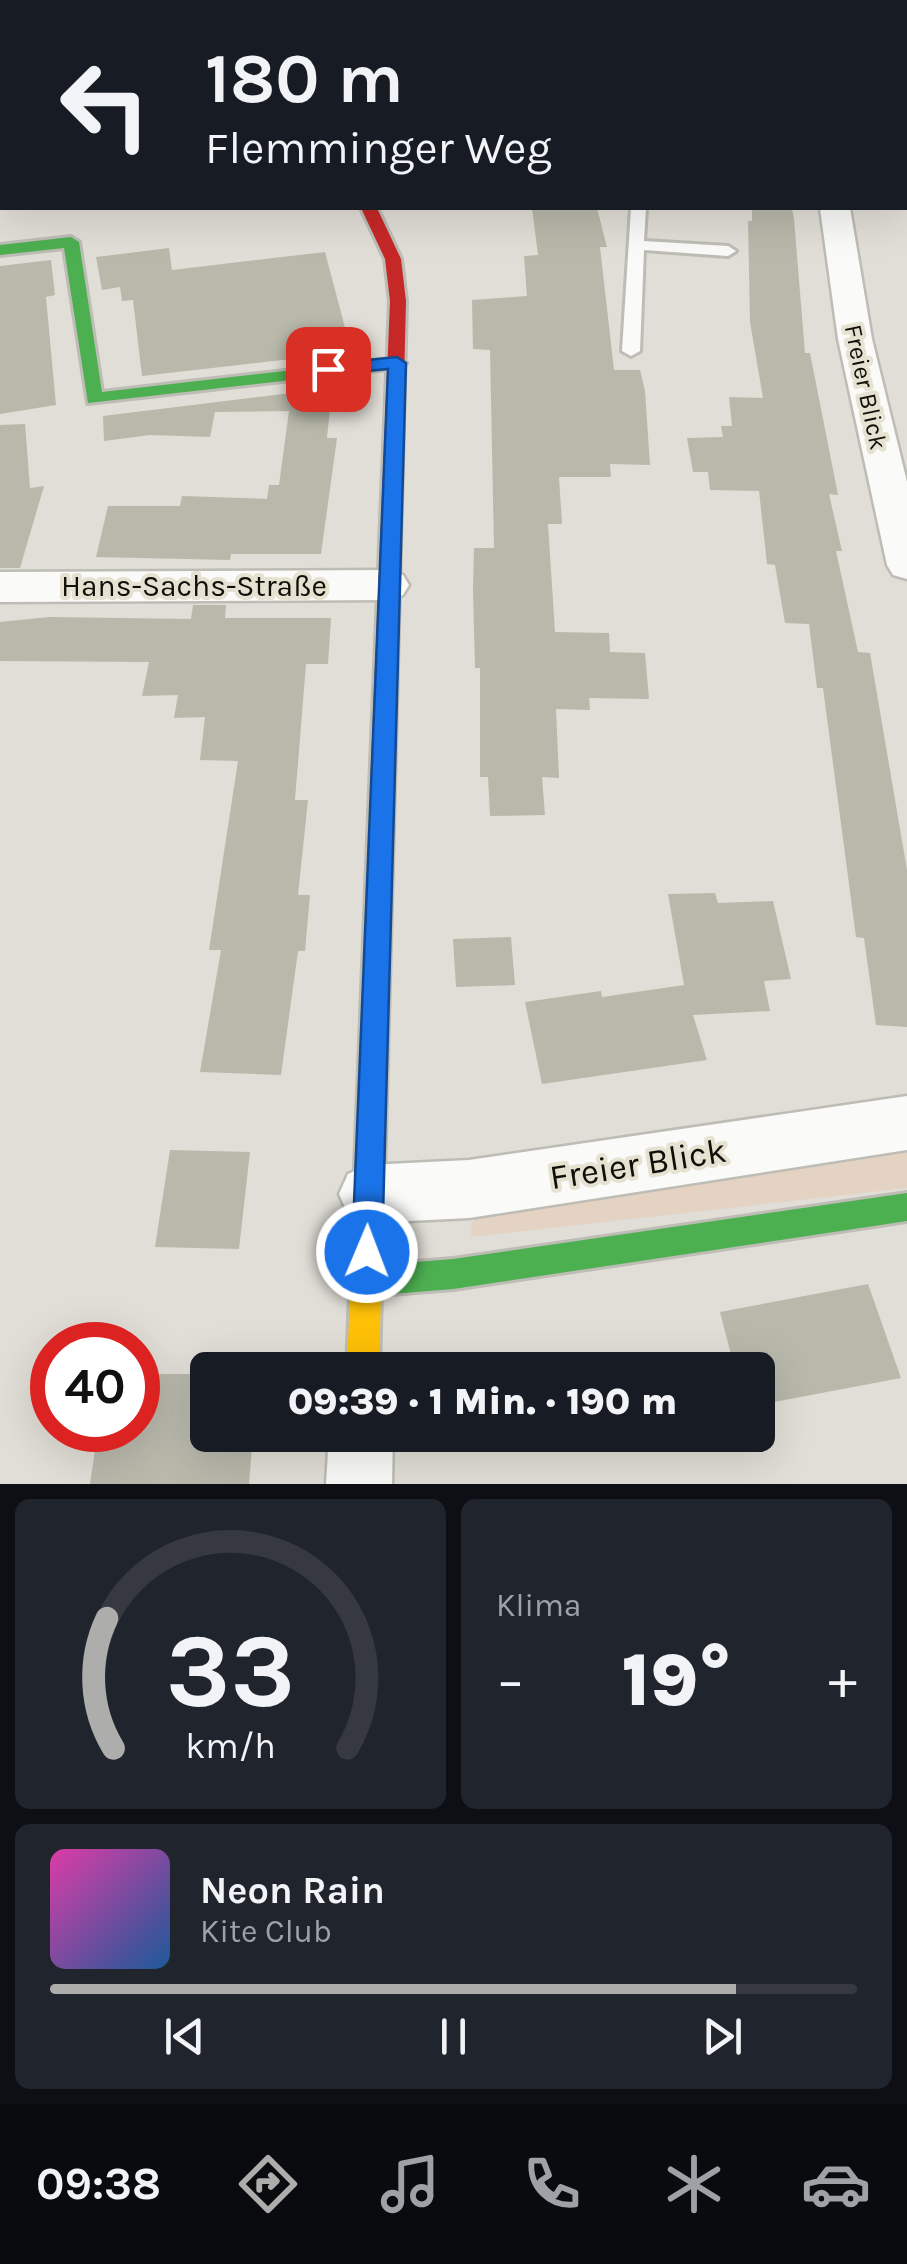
<!DOCTYPE html>
<html lang="de">
<head>
<meta charset="utf-8">
<style>
	:root { --surface:#171b24; --page:#20242c; --text:#f1f3f6; --muted:#9ea1a6; --line:#363941; --accent:#adadac }
	body { margin:0; font-family:Karla,sans-serif; background:var(--page); color:var(--text); height:100vh; display:flex; flex-direction:column; font-size:38px; white-space:nowrap }
	* { box-sizing:border-box; margin:0 }
	p { font-size:32px; color:var(--muted) }
	.icon { flex:none; width:55px; height:55px; fill:none; stroke:currentColor; stroke-width:2; stroke-linecap:round; stroke-linejoin:round }
	.map { position:relative; height:1484px; overflow:hidden }
	.sheet { display:flex; flex-direction:column; gap:15px; padding:15px; background:#0d0f14; flex:1 }
	.sheet>* { flex:none }
	.guide { position:absolute; left:0px; top:0px; width:908px; height:210px; box-shadow:0 10px 40px #0002; background:#171b24; color:var(--text); overflow:hidden }
	.speed { position:absolute; left:30px; top:1322px; display:flex; gap:20px; font-size:50px; font-weight:700; text-align:center }
	.speed>* { display:grid; place-content:center; width:130px; height:130px; border-radius:50%; background:var(--surface); box-shadow:0 10px 40px #0002; line-height:1 }
	.speed .limit { border:15px solid #d22; background:#fff; color:#111 }
	.pin { position:absolute; display:grid; place-items:center; width:85px; height:85px; color:#fff; margin:-42px; border-radius:20px; box-shadow:0 5px 15px #0006 }
	.me { position:absolute; width:110px; margin:-55px; rotate:1deg; stroke-linejoin:round; filter:drop-shadow(0 0 8px #0008) }
	.turn { display:flex; align-items:center; gap:35px; height:210px; padding:0 40px; font-size:45px }
	.turn .icon { width:130px; height:130px; stroke-width:2.5 }
	.turn b { display:block; font-size:70px; line-height:85px }
	.big { font-size:75px; font-weight:800; line-height:1.1 }
	.sheet .widget { flex:1; display:flex; flex-direction:column; justify-content:center; gap:15px; min-width:0; padding:0 35px; border-radius:15px; background:var(--page) }
	.sheet .dial { align-items:center; gap:0 }
	.dial svg { height:260px; overflow:visible; fill:none; stroke:var(--line); stroke-width:7; stroke-linecap:round; text-anchor:middle }
	.dial text { fill:var(--text); stroke:none }
	.song { display:flex; align-items:center; gap:30px }
	.cover { width:120px; height:120px; border-radius:15px; background:linear-gradient(135deg,hsl(320 70% 55%),hsl(210 70% 35%)) }
	.played { height:10px; border-radius:5px; background:linear-gradient(90deg,var(--accent) 85%,var(--line) 85%) }
	.keys { display:flex; justify-content:space-around; direction:ltr }
	.heat { display:flex; justify-content:space-between; align-items:center; font-size:55px; direction:ltr }
	.sheet .tiles { flex:1; display:grid; gap:15px; grid-template-columns:1fr 1fr }
	.widget:last-child { grid-column:span 2 }
	.trip { position:absolute; left:190px; top:1352px; width:585px; height:100px; border-radius:15px; background:var(--surface); box-shadow:0 10px 40px #0002; font-weight:800; line-height:100px; text-align:center }
	.tab-bar { display:flex; height:160px; justify-content:space-around; align-items:center; background:#090b0e; color:var(--muted) }
	.tab-bar .icon { width:70px; height:70px }
	.tab-bar .active { color:var(--accent) }
	.tab-bar b { font-size:45px; color:var(--text) }
	.map>svg:first-child { display:block }
</style>
</head>
<body>
<div class="map">
<svg width="907" height="1484" viewBox="0 0 907 1484">
	<rect width="100%" height="100%" fill="#e0ded6"/>
	<g fill="#e4d2c2">
		<polygon points="0,0 623,0 625,2 2,2 0,64"/>
		<polygon points="907,1142 907,1188 471,1237 472,1223 479,1214"/>
	</g>
	<g fill="#b8b9ab">
		<polygon points="532,208 597,208 607,247 600,247 614,370 640,370 645,391 650,465 610,464 611,477 559,477 562,524 548,524 555,632 609,633 610,652 645,653 649,699 589,698 590,710 556,709 559,778 542,777 545,815 490,816 488,777 480,777 480,668 475,668 473,590 474,548 494,548 490,350 473,349 472,300 527,296 524,256 538,255"/>
		<polygon points="752,208 792,208 794,219 805,353 810,353 838,495 829,494 842,551 836,551 858,652 870,653 907,870 907,1027 876,1025 864,938 856,937 823,688 817,688 809,624 785,623 775,565 767,564 759,491 710,490 708,472 693,472 687,438 723,437 721,426 732,426 729,397 763,398 750,322 748,221 752,221"/>
		<polygon points="169,248 172,270 325,252 348,339 337,340 335,354 142,376 133,300 122,301 120,287 102,290 96,257"/>
		<polygon points="51,260 55,295 46,297 56,405 0,414 0,266"/>
		<polygon points="332,388 327,438 337,438 321,554 231,554 230,560 96,557 108,506 180,506 182,496 267,499 269,485 279,485 289,411 215,412 210,437 150,435 104,441 103,416"/>
		<polygon points="25,424 30,488 44,486 20,568 0,568 0,425"/>
		<polygon points="193,605 226,605 225,618 331,618 328,664 306,664 295,800 308,800 298,895 310,895 305,951 298,951 281,1075 200,1072 221,950 209,950 238,761 200,760 205,717 174,718 178,695 142,696 149,662 0,661 0,622 49,617 191,619"/>
		<polygon points="715,893 718,903 773,901 791,979 764,981 770,1011 693,1015 707,1060 542,1084 525,1002 601,991 602,997 684,985 668,894"/>
		<polygon points="511,937 515,985 456,987 453,939"/>
		<polygon points="170,1150 250,1152 239,1249 155,1247"/>
		<polygon points="868,1284 901,1378 758,1405 758,1370 735,1370 720,1312"/>
		<polygon points="138,1374 208,1374 208,1435 253,1435 249,1484 90,1484 98,1430 138,1430"/>
	</g>
	<g fill="none" stroke-linecap="round" stroke-linejoin="round">
		<defs>
			<polygon id="lane" points="631,208 646,208 644,241 728,246 736,251 728,256 644,250 640,351 631,356 622,351"/>
			<g id="street">
				<polygon points="144,0 168,0 169,2 145,2"/>
				<polygon points="791,0 815,0 816,2 792,2"/>
				<polygon points="2,151 2,169 0,170 0,152"/>
				<polygon points="820,208 850,208 872,339 907,482 907,579 893,575 887,565 838,339"/>
				<polygon points="389,570 403,575 409,585 403,595 389,600 0,602 0,572"/>
				<polygon points="907,1096 907,1150 469,1218 368,1223 348,1214 339,1194 348,1174 368,1165 469,1160"/>
				<polygon points="329,1435 393,1435 392,1484 326,1484"/>
			</g>
			<g id="fast">
				<polygon points="71,237 79,242 102,392 397,358 406,363 397,368 88,403 64,248 0,255 0,245"/>
				<polygon points="907,1193 907,1221 453,1289 366,1296 355,1292 351,1281 355,1270 366,1266 453,1259"/>
			</g>
			<polygon id="slow" points="382,780 390,782 394,789 379,1370 347,1370 370,789 374,782"/>
			<polygon id="jam" points="361,208 377,208 401,259 406,301 394,789 390,796 374,796 370,789 390,301 385,259"/>
		</defs>
		<use href="#lane" stroke="#bdbcb5" stroke-width="6"/>
		<use href="#street" stroke="#bdbcb5" stroke-width="5"/>
		<use href="#fast" stroke="#bdbcb5" stroke-width="6"/>
		<use href="#slow" stroke="#bdbcb5" stroke-width="6"/>
		<use href="#jam" stroke="#bdbcb5" stroke-width="6"/>
		<use href="#lane" fill="#fafaf9" fill-rule="evenodd"/>
		<use href="#street" fill="#fafaf9" fill-rule="evenodd"/>
		<use href="#fast" fill="#4caf50" fill-rule="evenodd"/>
		<use href="#slow" fill="#ffc107" fill-rule="evenodd"/>
		<use href="#jam" fill="#c62828" fill-rule="evenodd"/>
	</g>
	<polygon fill="#1a73e8" stroke="#114b97" stroke-width="2.5" points="397,357 406,363 382,1252 378,1262 367,1267 356,1262 352,1252 388,369 328,375 319,369 328,364"/>
	<g text-anchor="middle" dominant-baseline="central" stroke-width="8" stroke-linejoin="round" paint-order="stroke">
		<g font-size="25" fill="#100f09" stroke="#e5e2d1">
			<text transform="translate(866 387) rotate(78)">Freier Blick</text>
		</g>
		<g font-size="30" fill="#100f09" stroke="#e5e2d1">
			<text x="194" y="586">Hans-Sachs-Straße</text>
		</g>
		<g font-size="35" fill="#100f09" stroke="#e5e2d1">
			<text transform="translate(638 1164) rotate(-9)">Freier Blick</text>
		</g>
	</g>
</svg>
<div class="speed"><div class="limit">40</div></div>
<div class="pin" style="left:328px;top:369px;background:#d93025"><svg class="icon" aria-label="arrive" viewBox="0 0 24 24"><path d="M6 21V4h12l-3 4 3 4H6"/></svg></div>
<svg class="me" style="left:367px;top:1252px" viewBox="-20 -20 40 40"><circle r="17" fill="#1a73e8" stroke="#fff" stroke-width="3"/><path d="M0-11L8 9 0 5-8 9z" fill="#fff"/></svg>
<div class="trip">09:39 · 1 Min. · 190 m</div>
<div class="guide">
<div class="turn"><svg class="icon" aria-label="left" viewBox="0 0 24 24"><path d="M17 20v-9H6M10 6l-5 5 5 5"/></svg><div><b>180 m</b>Flemminger Weg</div></div>
</div>
</div>
<section class="sheet">
<div class="tiles">
<div class="widget dial"><svg viewBox="0 0 100 80">
<path d="M14 69A42 42 0 1 1 86 69"/>
<path d="M14 69A42 42 0 0 1 12 29" stroke="#adadac"/>
<text x="50" y="56" font-size="32" font-weight="700">33</text>
<text x="50" y="72" font-size="11">km/h</text>
</svg></div>
<div class="widget"><p>Klima</p>
<div class="heat"><a>−</a><b class="big">19°</b><a>+</a></div>
</div>
<div class="widget">
<div class="song"><i class="cover"></i><div><b>Neon Rain</b><p>Kite Club</p></div></div>
<div class="played"></div>
<div class="keys"><svg class="icon" aria-label="previous" viewBox="0 0 24 24"><path d="M18 5L8 12l10 7zM5 5v14"/></svg><svg class="icon" aria-label="pause" viewBox="0 0 24 24"><path d="M8 5v14M16 5v14"/></svg><svg class="icon" aria-label="next" viewBox="0 0 24 24"><path d="M6 5l10 7-10 7zM19 5v14"/></svg></div>
</div>
</div>
</section>
<nav class="tab-bar">
<b>09:38</b>
<svg class="icon active" aria-label="directions" viewBox="0 0 24 24"><path d="M12 3l9 9-9 9-9-9zM9 14v-3h6M13 9l2 2-2 2"/></svg>
<svg class="icon" aria-label="music" viewBox="0 0 24 24"><path d="M9 18V5l10-2v13"/><circle cx="6" cy="18" r="3"/><circle cx="16" cy="16" r="3"/></svg>
<svg class="icon" aria-label="phone" viewBox="0 0 24 24"><path d="M5 4h4l2 5-3 2q2 4 5 5l2-3 5 2v4C11 20 4 13 5 4z"/></svg>
<svg class="icon" aria-label="climate" viewBox="0 0 24 24"><path d="M12 3v18M4 7l16 10M4 17L20 7"/></svg>
<svg class="icon" aria-label="car" viewBox="0 0 24 24"><path d="M5 17H2v-5l4-1 3-4h7l3 4 3 1v5h-3M9 17h6M6 11h13"/><circle cx="7" cy="17" r="2"/><circle cx="17" cy="17" r="2"/></svg>
</nav>
</body>
</html>
